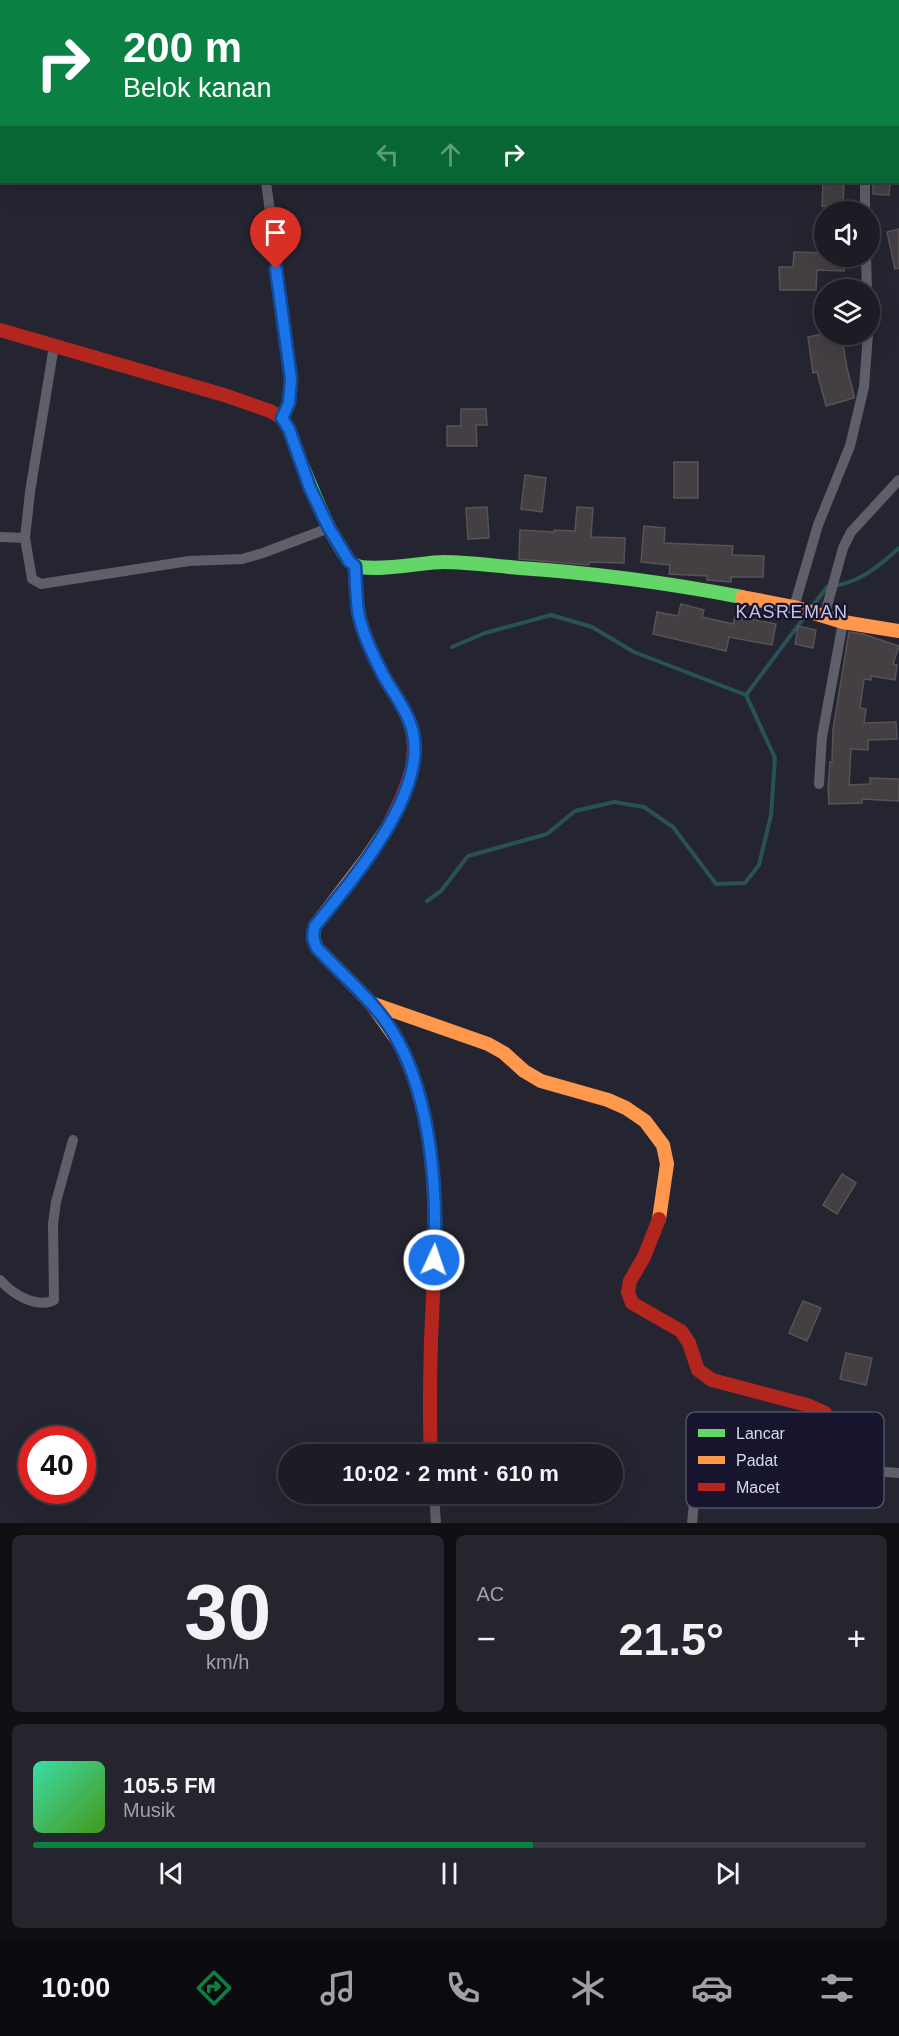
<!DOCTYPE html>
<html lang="id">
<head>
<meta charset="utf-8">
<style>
	:root { --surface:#1c1c25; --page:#25252d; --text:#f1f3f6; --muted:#a0a1a7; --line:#3a3a42; --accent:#0b8043 }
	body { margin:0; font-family:Helvetica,sans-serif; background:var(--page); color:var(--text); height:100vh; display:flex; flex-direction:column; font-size:22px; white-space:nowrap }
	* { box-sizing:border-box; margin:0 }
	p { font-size:20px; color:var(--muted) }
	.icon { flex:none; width:33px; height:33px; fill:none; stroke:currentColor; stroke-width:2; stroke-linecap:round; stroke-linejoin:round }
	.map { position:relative; height:1523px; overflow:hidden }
	.drawer { display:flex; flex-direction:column; gap:12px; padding:12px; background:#0f0f14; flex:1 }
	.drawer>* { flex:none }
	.guide { position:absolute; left:0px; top:0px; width:900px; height:183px; box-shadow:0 6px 24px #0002,0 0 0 2px var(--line); background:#0b8043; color:#fff; overflow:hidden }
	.buttons { position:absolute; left:814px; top:201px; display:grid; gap:12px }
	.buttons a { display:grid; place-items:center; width:66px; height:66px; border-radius:50%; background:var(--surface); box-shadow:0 6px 24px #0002,0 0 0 2px var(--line); font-size:30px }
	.speed { position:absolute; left:18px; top:1426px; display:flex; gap:12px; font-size:30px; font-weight:700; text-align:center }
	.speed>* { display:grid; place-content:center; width:78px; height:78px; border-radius:50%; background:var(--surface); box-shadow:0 6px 24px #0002,0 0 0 2px var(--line); line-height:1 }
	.speed .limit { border:9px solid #d22; background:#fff; color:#111 }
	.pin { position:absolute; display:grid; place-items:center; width:51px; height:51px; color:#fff; margin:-62px -26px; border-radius:50% 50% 50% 0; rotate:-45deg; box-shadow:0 0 6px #0007 }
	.pin .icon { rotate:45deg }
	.me { position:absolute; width:66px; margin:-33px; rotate:3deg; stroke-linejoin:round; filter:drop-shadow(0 0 4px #0008) }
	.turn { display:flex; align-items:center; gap:21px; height:126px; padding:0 24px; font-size:27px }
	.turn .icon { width:78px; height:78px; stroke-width:2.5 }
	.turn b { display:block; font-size:42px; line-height:51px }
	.lanes { display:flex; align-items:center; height:57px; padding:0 24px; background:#0003; justify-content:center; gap:30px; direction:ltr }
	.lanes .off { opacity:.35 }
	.big { font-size:45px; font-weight:600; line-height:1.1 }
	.drawer .card { flex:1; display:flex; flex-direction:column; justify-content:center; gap:9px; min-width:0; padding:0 21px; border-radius:9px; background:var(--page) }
	.drawer .dial { align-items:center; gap:0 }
	.dial b { font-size:78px; line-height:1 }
	.song { display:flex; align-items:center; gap:18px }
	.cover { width:72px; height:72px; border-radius:9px; background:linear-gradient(135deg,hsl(160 70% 55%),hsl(100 70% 35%)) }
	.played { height:6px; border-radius:3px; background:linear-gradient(90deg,var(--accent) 60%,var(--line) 60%) }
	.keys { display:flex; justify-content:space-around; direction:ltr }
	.heat { display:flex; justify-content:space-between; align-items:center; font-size:33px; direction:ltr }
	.drawer .tiles { flex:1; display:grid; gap:12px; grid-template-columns:1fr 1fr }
	.card:last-child { grid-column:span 2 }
	.trip { position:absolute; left:278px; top:1444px; width:345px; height:60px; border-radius:30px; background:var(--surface); box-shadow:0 6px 24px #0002,0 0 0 2px var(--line); font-weight:600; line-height:60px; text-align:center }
	.dock { display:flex; height:96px; justify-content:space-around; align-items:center; background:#0b0b0f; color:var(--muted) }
	.dock .icon { width:42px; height:42px }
	.dock .active { color:var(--accent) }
	.dock b { font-size:27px; color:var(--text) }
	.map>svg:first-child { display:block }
</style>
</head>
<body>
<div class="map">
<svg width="899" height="1523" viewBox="0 0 899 1523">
	<rect width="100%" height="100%" fill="#252531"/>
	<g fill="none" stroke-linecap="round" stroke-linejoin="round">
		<g stroke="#285256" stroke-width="4">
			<path d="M452,647L485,633L551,615L592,627L634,652L746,695L827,587C858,584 877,568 899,548"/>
			<polyline points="427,901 441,891 468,856 547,834 575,811 614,802 644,807 673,827 716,884 745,883 759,865 771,815 775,758 746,695"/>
		</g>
	</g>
	<g fill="#443f42" stroke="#585255" stroke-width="1.5">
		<polygon points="823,182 844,182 843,207 822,206"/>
		<polygon points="873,182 890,182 889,195 873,194"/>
		<polygon points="899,229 899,268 895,269 887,232"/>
		<polygon points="794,252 825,253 825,256 844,256 844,271 817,270 816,290 780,290 779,267 793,267"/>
		<polygon points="822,334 841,334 847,368 854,395 854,398 826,406 817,372 813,373 808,337"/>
		<polygon points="461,409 486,409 487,425 476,425 477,446 447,446 447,426 461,426"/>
		<rect x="674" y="462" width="24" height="36"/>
		<polygon points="525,475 546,478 542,512 521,509"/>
		<polygon points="487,507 489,538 468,539 466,508"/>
		<polygon points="577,507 593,508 591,537 625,538 624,563 589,562 589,565 519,559 520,530 554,532 554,530 575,531"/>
		<polygon points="644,526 665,528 664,543 733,546 732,555 764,556 763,577 731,577 731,582 707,580 707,576 669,574 670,565 641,562"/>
		<polygon points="681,604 704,610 702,617 733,624 735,616 776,624 772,645 729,637 726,651 653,634 657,612 678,616"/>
		<polygon points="798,626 816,630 813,648 795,644"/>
		<polygon points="849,632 863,634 899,646 893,664 897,665 895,680 871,676 871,680 864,679 860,708 866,709 864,723 896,722 897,739 868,740 868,750 851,749 849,785 870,784 870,778 899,779 899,801 862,799 862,803 829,804 828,789 830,762 832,762 833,730"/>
		<polygon points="842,1174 856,1183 837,1214 823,1205"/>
		<polygon points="803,1301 821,1308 807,1341 789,1333"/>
		<polygon points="846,1353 872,1358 866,1385 840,1379"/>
	</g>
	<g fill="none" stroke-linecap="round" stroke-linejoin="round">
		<g stroke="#5f5f69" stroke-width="10">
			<polyline points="251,0 251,2"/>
			<polyline points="875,2 876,0"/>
			<polyline points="898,100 899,100"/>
			<path d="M266,182L290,363C291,384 290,399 282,418"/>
			<polyline points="865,182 865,212"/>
			<polyline points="866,256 867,290"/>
			<polyline points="0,537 25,538 30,492 54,346"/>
			<polyline points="25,538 32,579 41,584 189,561 242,559 263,553 329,528"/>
			<polyline points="794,607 818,525 850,446 864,387 868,334"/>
			<polyline points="824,617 843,548 851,532 899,480"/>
			<polyline points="819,784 822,737 843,622"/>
			<path d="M0,1280C12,1294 37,1309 54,1300L53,1224L56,1202L73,1140"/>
			<polyline points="434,1494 436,1523"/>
			<polyline points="692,1523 697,1473 705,1465 762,1463 899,1473"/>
		</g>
		<path stroke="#63d668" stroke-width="14" d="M303,467C311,487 337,553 353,564C367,574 424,562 443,562C469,562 495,566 520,568C595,573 668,583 742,597"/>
		<g stroke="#ff974d" stroke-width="14">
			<polyline points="742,597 794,607 843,622 899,631"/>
			<polyline points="386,830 367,858 315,926 313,937 317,948 371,1003 397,1040"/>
			<polyline points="371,1003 488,1044 504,1053 524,1071 541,1081 608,1100 626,1108 645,1121 663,1145 667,1164 659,1219"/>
		</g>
		<g stroke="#b3261e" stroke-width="14">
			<polyline points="0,330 224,395 270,411 282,418 289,429 303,467"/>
			<path d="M355,566C356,589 356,612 365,634C370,650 378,666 386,680C393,692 402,704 407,716C425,755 404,795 386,830"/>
			<path d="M397,1040C445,1130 435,1243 431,1341C430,1379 429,1417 431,1455"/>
			<polyline points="659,1219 644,1257 630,1281 628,1292 632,1303 681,1331 689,1343 698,1370 712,1380 807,1405 825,1413 826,1423 814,1465"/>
		</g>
	</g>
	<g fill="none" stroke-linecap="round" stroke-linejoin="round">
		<defs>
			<path id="route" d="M276,269L291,379L289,403L282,418L289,429L310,488L329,528L349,561L355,566C356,581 356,596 358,611C362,633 373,655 383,675C392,691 404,706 410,723C435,786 352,880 315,926C312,935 313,940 317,948C345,978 379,1005 398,1041C431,1102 438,1192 434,1260"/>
		</defs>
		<use href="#route" stroke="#114b97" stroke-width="15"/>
		<use href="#route" stroke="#1a73e8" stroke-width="10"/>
	</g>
	<g text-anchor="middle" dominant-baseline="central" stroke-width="4.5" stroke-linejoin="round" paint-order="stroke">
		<g font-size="18" letter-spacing="1.5" fill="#c4c5e6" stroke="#16152d">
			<text x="792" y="612">KASREMAN</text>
		</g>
	</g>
	<rect x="686" y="1412" width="198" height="96" rx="9" fill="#16152d" stroke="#505066" stroke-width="1.5"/>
	<rect x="698" y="1429" width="27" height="8" fill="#63d668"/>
	<rect x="698" y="1456" width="27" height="8" fill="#ff974d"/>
	<rect x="698" y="1483" width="27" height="8" fill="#b3261e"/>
	<g font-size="16" fill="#d9daeb">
		<text x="736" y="1439">Lancar</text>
		<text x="736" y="1466">Padat</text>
		<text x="736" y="1493">Macet</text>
	</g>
</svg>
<div class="buttons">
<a><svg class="icon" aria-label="sound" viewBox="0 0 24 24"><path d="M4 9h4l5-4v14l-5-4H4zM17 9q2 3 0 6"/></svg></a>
<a><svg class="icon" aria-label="layers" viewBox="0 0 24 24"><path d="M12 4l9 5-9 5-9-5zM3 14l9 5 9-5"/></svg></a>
</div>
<div class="speed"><div class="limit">40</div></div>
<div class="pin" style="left:276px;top:269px;background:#d93025"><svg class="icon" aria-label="arrive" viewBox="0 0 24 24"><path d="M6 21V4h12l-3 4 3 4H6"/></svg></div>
<svg class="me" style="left:434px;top:1260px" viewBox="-20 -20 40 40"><circle r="17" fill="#1a73e8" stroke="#fff" stroke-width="3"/><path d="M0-11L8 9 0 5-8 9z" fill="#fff"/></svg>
<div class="trip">10:02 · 2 mnt · 610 m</div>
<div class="guide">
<div class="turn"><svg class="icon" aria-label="right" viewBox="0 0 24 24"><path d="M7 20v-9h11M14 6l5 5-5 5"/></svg><div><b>200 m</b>Belok kanan</div></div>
<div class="lanes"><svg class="icon off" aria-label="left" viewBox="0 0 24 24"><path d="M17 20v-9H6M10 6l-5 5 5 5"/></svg><svg class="icon off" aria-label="ahead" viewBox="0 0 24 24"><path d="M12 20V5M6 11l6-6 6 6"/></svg><svg class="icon" aria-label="right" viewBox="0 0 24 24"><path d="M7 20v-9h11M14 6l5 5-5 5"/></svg></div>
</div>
</div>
<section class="drawer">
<div class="tiles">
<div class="card dial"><b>30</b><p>km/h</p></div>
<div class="card"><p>AC</p>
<div class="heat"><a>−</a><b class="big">21.5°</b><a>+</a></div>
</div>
<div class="card">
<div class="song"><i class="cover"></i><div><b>105.5 FM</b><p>Musik</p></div></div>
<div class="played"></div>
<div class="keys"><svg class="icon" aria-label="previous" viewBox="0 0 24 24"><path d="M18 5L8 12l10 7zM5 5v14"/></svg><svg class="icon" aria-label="pause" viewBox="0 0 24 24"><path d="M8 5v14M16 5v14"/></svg><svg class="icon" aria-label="next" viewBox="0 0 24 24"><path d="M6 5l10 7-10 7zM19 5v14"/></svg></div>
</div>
</div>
</section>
<nav class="dock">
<b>10:00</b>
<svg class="icon active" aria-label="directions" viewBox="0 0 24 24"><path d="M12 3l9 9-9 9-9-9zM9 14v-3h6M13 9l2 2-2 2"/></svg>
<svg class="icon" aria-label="music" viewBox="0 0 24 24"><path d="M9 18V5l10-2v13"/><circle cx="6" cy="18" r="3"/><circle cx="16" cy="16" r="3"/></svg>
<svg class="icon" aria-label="phone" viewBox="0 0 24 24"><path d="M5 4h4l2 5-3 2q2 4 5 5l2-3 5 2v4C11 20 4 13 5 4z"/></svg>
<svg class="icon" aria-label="climate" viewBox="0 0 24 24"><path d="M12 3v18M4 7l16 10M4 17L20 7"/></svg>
<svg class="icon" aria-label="car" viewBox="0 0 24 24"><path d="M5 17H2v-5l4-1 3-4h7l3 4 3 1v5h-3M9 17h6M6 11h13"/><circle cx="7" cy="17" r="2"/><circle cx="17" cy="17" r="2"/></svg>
<svg class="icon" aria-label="filters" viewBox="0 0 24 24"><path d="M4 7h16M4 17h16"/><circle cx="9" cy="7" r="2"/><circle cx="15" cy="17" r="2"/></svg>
</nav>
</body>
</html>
